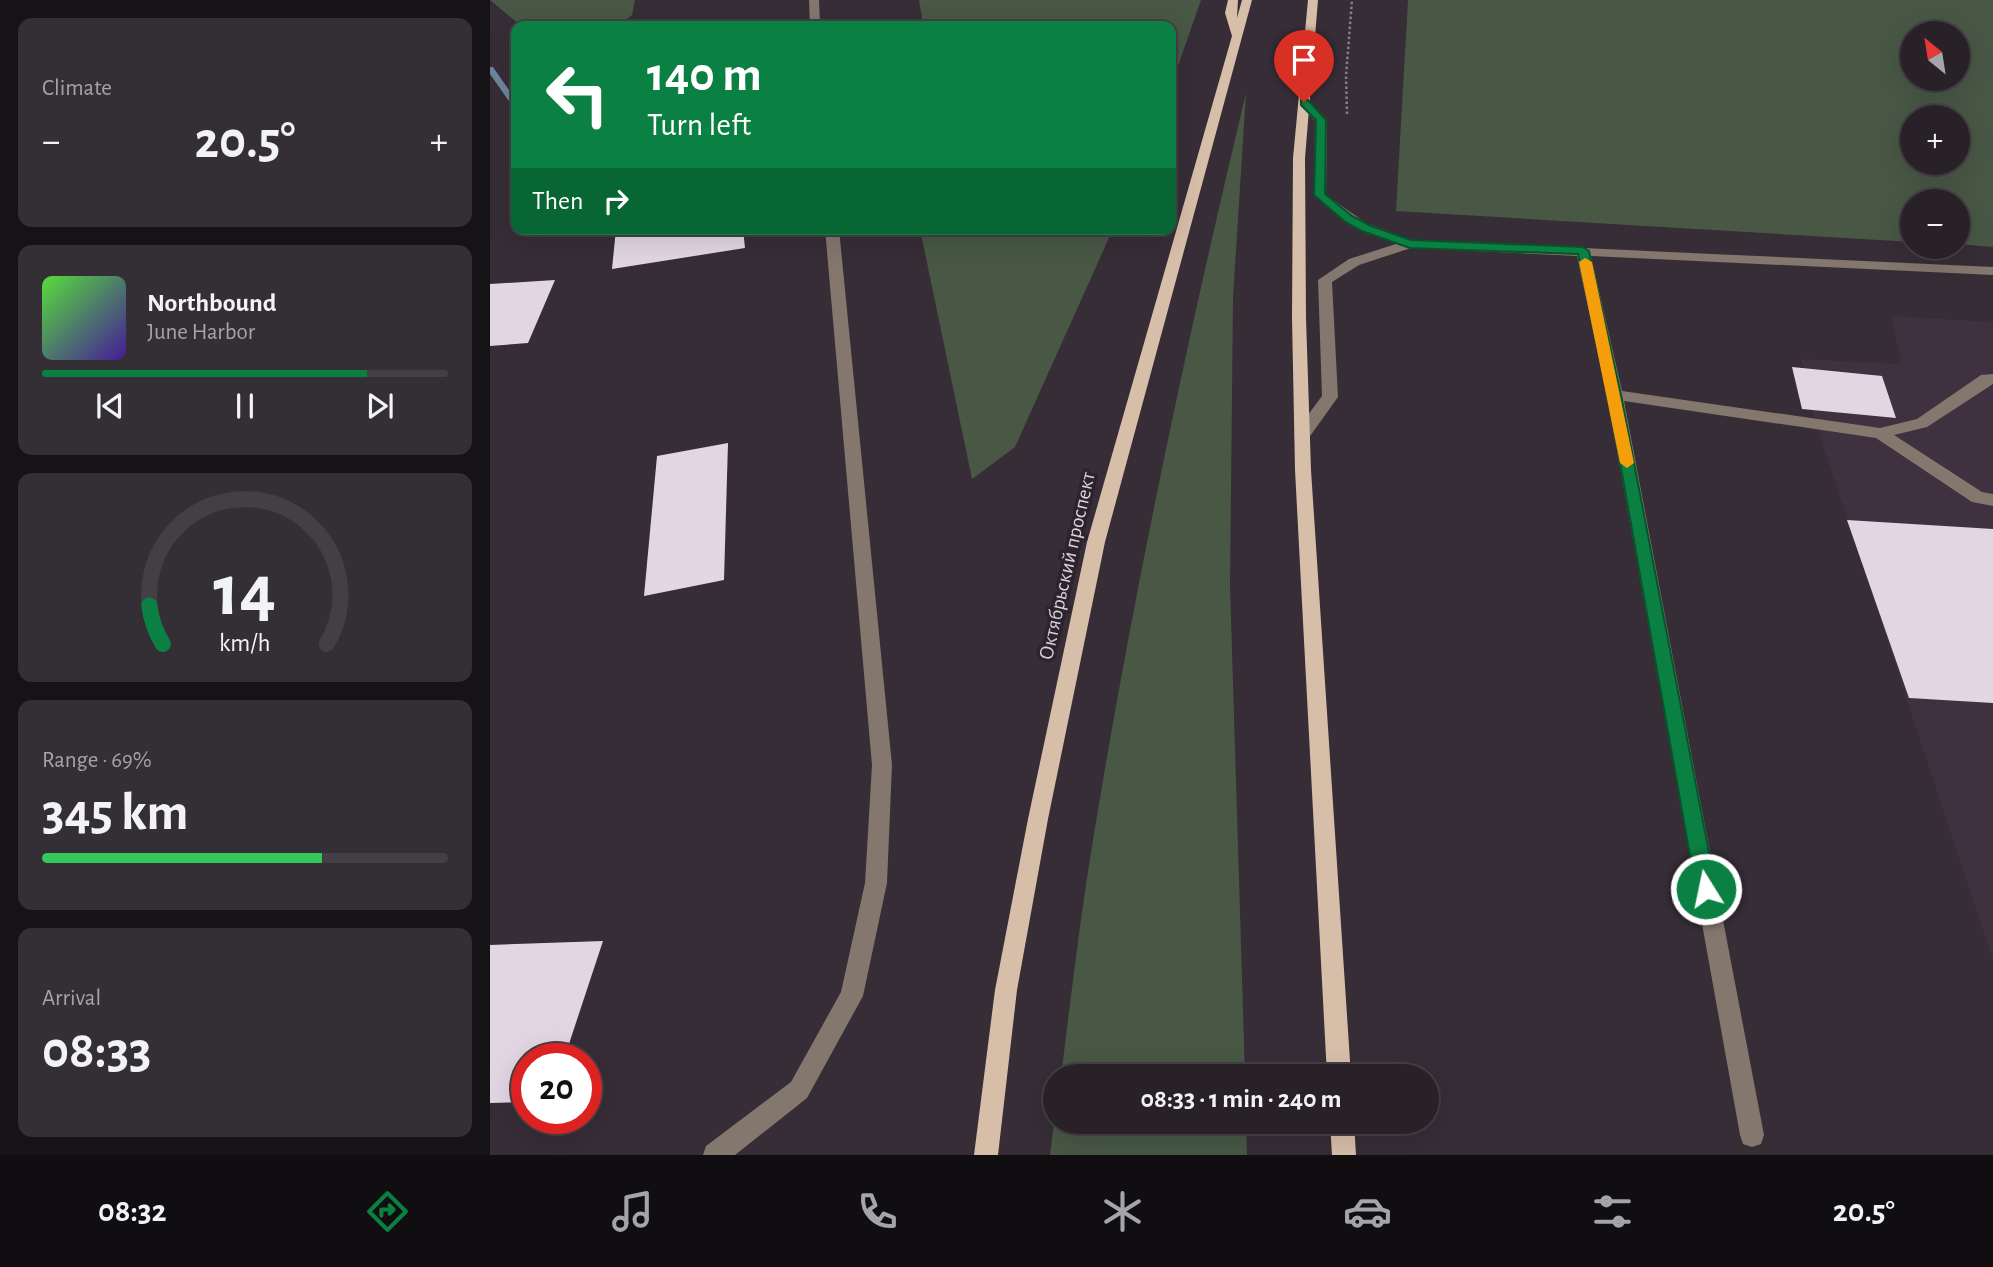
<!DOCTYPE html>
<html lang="en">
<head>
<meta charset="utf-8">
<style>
	:root { --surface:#282228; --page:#342f34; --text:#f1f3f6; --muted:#a5a4a8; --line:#443f45; --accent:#0b8043 }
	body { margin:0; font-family:"Alegreya Sans",sans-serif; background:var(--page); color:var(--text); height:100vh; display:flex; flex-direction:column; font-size:26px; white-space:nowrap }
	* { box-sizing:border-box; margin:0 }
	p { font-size:23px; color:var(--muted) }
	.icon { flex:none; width:38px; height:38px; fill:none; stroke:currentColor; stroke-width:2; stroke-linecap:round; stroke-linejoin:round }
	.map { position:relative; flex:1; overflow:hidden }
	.details { display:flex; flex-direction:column; gap:18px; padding:18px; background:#161316; width:490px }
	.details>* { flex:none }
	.top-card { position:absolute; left:21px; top:21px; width:665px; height:214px; border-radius:14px; box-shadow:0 7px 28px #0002,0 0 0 2px var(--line); background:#0b8043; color:#fff; overflow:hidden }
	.needle { width:46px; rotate:330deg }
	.tools { position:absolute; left:1410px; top:21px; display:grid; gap:14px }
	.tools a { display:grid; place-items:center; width:70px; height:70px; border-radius:50%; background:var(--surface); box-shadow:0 7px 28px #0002,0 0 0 2px var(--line); font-size:35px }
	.speed { position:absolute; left:21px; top:1043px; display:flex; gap:14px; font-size:35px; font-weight:700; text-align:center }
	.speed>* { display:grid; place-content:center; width:91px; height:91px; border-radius:50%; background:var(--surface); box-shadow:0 7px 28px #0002,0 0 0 2px var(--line); line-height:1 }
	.speed .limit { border:10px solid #d22; background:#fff; color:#111 }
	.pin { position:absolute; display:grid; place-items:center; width:60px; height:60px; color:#fff; margin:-72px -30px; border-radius:50% 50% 50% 0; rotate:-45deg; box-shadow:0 0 7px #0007 }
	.pin .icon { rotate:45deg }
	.me { position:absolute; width:77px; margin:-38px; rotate:350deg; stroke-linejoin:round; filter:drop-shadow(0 0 5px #0008) }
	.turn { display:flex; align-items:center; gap:24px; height:147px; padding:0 21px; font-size:32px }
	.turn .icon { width:91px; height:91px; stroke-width:2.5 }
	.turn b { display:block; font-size:49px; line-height:60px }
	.then { display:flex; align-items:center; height:66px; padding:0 21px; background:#0003; gap:14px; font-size:26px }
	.big { font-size:52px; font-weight:700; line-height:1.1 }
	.details .widget { flex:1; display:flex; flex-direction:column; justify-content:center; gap:10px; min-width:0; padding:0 24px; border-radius:14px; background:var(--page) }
	.details .dial { align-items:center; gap:0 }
	.dial svg { height:182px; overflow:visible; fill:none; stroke:var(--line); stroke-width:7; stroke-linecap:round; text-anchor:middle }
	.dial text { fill:var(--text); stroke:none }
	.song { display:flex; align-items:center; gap:21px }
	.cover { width:84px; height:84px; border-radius:10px; background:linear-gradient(135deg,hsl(110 70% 55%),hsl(260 70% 35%)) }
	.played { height:7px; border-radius:4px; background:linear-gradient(90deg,var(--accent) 80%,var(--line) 80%) }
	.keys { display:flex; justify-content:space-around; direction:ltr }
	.heat { display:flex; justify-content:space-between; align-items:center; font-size:38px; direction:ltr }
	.charge { height:10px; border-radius:5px; background:linear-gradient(90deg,#34c759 69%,var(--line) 0) }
	.trip { position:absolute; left:553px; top:1064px; width:396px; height:70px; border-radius:35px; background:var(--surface); box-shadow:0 7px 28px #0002,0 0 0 2px var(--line); font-weight:700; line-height:70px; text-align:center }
	.tab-bar { display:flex; height:112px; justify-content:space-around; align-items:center; background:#100e10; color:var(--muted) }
	.tab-bar .icon { width:49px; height:49px }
	.tab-bar .on { color:var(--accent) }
	.tab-bar b { font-size:32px; color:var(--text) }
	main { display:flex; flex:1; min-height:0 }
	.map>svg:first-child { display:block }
</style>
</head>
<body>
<main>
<section class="details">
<div class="widget"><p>Climate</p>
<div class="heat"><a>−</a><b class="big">20.5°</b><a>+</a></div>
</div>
<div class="widget">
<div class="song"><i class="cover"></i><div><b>Northbound</b><p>June Harbor</p></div></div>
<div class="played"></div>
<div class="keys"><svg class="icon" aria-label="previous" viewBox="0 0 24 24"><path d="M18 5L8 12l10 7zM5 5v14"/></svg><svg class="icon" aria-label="pause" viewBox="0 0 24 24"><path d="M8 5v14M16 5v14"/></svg><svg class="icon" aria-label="next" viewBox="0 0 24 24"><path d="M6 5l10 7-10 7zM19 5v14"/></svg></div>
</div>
<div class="widget dial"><svg viewBox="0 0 100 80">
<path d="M14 69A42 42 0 1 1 86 69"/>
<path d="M14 69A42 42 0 0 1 8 52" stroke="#0b8043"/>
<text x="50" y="56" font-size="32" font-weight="700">14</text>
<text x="50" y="72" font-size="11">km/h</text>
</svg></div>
<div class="widget"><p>Range · 69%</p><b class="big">345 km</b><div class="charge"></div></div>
<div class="widget"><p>Arrival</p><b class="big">08:33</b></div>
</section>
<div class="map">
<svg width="1503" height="1155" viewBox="0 0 1503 1155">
	<rect width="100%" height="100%" fill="#362d36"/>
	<polygon fill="#3f3140" points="1401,316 1503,322 1503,960 1326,425 1311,359 1411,364"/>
	<g fill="#485845" fill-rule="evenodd">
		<polygon points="0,0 145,0 142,15 128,26 31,26"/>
		<polygon points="429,0 711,0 681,86 681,26 431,26 433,23"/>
		<path d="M918,0H1503V247L1468,244V201H1423V242L906,211ZM1468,33V79H1423V33ZM1468,117V163H1423V117Z"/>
		<path d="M756,93L743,297L740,585L755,1076H571C581,998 590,918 603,840C644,589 697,340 756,93Z"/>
		<polygon points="430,229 623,229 525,447 482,479"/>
		<polygon points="565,1115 565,1122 756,1122 757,1155 560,1155"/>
	</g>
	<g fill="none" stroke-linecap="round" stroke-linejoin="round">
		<polygon fill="#6c859e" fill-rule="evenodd" points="0,67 3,67 26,100 26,107 23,107 0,74"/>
	</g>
	<g fill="#e1d6e2">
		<polygon points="126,229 253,229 255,248 122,269"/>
		<polygon points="65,280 38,343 0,346 0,284"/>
		<polygon points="1302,367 1392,376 1406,418 1312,409"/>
		<polygon points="238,443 234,580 154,596 167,456"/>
		<polygon points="1357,520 1503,529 1503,703 1419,698"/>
		<polygon points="113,941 74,1059 37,1059 37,1102 0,1103 0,945"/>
	</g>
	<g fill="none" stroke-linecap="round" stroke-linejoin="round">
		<polyline stroke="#888088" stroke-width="2.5" stroke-dasharray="2.5 2.5" stroke-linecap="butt" points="857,114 856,76 862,0"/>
		<g fill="#84776d" fill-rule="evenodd">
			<polygon points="319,0 329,0 330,26 320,26"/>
			<polygon points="814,99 837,120 836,195 876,223 921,240 1503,267 1503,275 1101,256 1132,391 1390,428 1427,419 1491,375 1503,374 1503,384 1437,427 1404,435 1492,492 1503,494 1503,506 1482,502 1386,438 1134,401 1274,1135 1271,1144 1262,1147 1253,1144 1250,1135 1117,395 1087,256 921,248 869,265 842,282 848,397 818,439 806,439 804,435 806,431 832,396 828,280 859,259 906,244 856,222 824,196 825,121 808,102"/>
			<polygon points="335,229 349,229 402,765 397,883 373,996 317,1098 245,1155 213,1155 216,1146 301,1082 351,992 375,883 382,765"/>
		</g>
		<g fill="#d7bea9" fill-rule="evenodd">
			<polygon points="738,0 748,0 747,18 752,0 762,0 615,542 558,819 527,990 508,1155 484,1155 505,990 538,819 597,542 742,36 735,13"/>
			<polygon points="818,0 828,0 815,158 816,318 821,470 861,1076 837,1076 805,470 802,318 803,158"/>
			<polygon points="840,1122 864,1122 866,1155 842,1155"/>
		</g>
	</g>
	<polygon fill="#0b8043" stroke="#07532c" stroke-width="2" points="811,100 818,100 836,120 835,194 862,216 881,226 921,240 1093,247 1099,251 1131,395 1226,889 1223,895 1216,898 1209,895 1206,889 1118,395 1088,254 920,248 872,231 854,221 824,195 826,120 811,105"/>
	<polygon fill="#f59e0b" points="1095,258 1102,262 1144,463 1137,468 1130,463 1089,262"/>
	<g text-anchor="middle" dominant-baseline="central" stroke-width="7" stroke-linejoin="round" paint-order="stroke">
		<g font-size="21" fill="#d8d2d8" stroke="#2c232c">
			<text transform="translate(577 566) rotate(-77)">Октябрьский проспект</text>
		</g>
	</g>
</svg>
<div class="tools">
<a><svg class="needle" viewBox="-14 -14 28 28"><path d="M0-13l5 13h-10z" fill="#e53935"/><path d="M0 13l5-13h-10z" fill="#a5a4a8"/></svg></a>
<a>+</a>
<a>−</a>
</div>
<div class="speed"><div class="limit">20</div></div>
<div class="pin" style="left:814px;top:102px;background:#d93025"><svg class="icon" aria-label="arrive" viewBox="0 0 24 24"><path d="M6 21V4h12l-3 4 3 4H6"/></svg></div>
<svg class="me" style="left:1216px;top:889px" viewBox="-20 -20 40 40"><circle r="17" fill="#0b8043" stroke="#fff" stroke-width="3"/><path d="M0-11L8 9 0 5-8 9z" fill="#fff"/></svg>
<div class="trip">08:33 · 1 min · 240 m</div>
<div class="top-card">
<div class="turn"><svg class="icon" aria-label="left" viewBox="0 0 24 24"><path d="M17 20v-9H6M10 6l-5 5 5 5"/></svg><div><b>140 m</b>Turn left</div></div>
<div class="then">Then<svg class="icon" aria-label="right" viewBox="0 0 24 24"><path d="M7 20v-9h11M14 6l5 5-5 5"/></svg></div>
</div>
</div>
</main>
<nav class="tab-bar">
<b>08:32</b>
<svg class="icon on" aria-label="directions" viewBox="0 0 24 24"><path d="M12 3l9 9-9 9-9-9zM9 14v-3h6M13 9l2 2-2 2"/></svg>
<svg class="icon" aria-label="music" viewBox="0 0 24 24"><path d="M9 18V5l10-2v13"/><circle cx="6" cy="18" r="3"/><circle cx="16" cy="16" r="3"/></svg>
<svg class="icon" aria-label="phone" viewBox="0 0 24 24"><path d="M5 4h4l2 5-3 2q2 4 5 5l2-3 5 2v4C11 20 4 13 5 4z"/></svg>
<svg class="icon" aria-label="climate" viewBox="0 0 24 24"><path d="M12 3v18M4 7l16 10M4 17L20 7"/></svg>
<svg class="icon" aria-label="car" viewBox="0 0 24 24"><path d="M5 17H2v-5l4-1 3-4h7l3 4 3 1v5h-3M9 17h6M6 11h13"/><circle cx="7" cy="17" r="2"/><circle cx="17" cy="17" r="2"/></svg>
<svg class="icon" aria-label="filters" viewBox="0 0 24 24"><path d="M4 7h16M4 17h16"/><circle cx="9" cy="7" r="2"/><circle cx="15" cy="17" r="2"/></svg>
<b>20.5°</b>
</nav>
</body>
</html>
